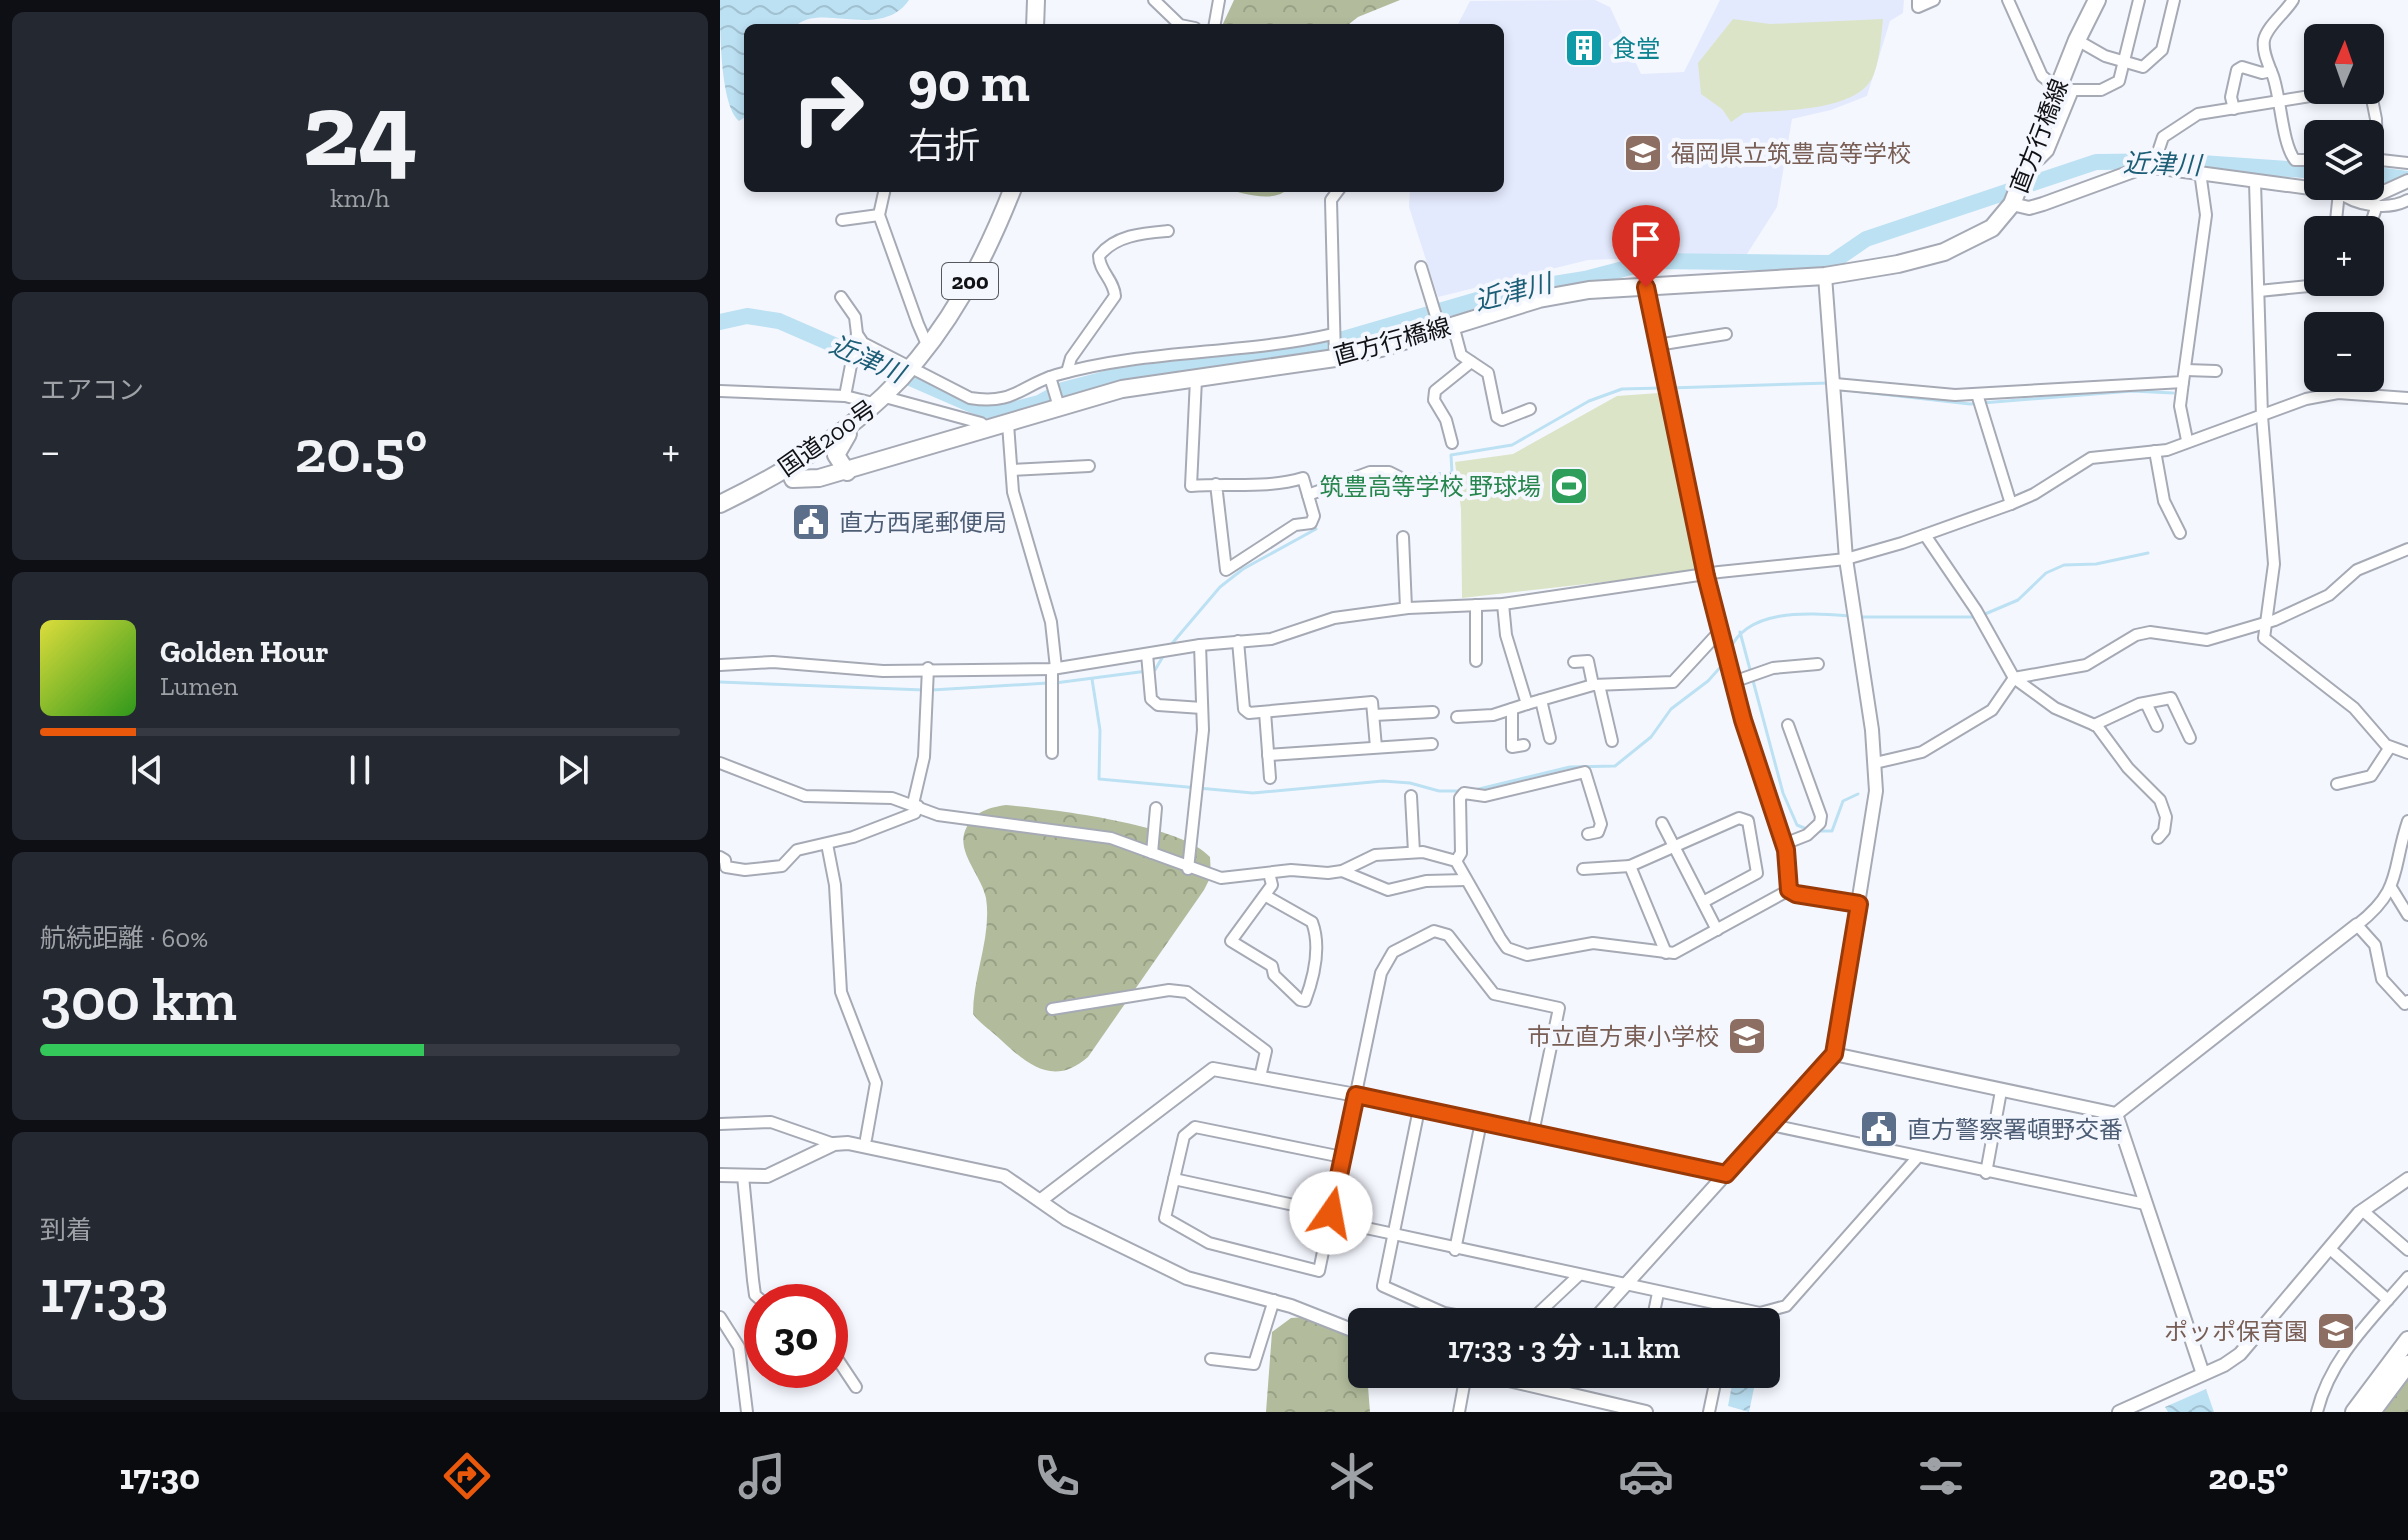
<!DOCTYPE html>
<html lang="ja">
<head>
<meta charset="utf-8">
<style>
	:root { --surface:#171b24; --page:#242831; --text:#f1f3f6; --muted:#9ea1a6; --line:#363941; --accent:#ea580c }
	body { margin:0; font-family:"Zilla Slab","Noto Sans JP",serif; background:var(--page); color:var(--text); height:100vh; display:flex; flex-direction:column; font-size:30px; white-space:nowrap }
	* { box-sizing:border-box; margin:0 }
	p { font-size:26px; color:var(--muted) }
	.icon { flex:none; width:44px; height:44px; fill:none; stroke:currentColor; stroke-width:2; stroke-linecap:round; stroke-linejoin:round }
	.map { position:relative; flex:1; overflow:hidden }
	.side { display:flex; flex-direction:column; gap:12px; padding:12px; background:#0d0f14; width:720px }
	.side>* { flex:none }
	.banner { position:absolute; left:24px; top:24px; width:760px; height:168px; border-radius:12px; box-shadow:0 4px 12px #0003; background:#171b24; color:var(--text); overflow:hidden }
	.needle { width:52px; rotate:2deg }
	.tools { position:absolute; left:1584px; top:24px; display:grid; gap:16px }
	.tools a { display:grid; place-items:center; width:80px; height:80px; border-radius:12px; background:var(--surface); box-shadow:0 4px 12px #0003; font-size:40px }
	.speed { position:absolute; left:24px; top:1284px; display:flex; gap:16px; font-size:40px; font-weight:700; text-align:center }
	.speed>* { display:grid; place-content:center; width:104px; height:104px; border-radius:50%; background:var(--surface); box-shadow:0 4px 12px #0003; line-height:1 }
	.speed .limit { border:12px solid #d22; background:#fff; color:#111 }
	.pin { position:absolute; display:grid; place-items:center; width:68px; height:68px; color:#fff; margin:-82px -34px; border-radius:50% 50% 50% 0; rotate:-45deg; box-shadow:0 0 8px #0007 }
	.pin .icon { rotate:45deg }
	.me { position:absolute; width:88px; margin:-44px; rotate:12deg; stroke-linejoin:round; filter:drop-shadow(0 0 6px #0008) }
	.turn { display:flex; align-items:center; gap:28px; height:168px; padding:0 32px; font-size:36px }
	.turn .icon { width:104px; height:104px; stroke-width:2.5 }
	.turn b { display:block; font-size:56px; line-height:68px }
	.big { font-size:60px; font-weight:600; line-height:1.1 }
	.side .widget { flex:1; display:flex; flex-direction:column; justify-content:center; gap:12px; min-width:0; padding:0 28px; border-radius:12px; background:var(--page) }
	.side .dial { align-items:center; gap:0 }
	.dial b { font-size:104px; line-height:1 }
	.song { display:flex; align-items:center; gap:24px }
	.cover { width:96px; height:96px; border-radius:12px; background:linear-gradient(135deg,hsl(60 70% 55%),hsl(110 70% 35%)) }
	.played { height:8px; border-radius:4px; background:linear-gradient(90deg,var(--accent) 15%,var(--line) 15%) }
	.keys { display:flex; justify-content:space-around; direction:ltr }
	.heat { display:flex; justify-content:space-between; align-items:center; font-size:44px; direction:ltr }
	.charge { height:12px; border-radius:6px; background:linear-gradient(90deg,#34c759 60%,var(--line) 0) }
	.trip { position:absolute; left:628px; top:1308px; width:432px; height:80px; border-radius:12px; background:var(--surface); box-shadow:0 4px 12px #0003; font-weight:600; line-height:80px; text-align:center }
	.dock { display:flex; height:128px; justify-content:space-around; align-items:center; background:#090b0e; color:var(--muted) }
	.dock .icon { width:56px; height:56px }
	.dock .current { color:var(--accent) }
	.dock b { font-size:36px; color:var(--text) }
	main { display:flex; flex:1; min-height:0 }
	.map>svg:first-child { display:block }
</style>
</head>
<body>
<main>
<section class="side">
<div class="widget dial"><b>24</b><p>km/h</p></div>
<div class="widget"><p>エアコン</p>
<div class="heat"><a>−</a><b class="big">20.5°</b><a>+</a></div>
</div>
<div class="widget">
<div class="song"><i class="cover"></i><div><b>Golden Hour</b><p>Lumen</p></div></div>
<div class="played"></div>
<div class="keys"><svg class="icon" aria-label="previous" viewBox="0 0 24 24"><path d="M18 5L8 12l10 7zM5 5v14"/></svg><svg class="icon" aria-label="pause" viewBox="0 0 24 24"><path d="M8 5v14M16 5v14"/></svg><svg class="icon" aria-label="next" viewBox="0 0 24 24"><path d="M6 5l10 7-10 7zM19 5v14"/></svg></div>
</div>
<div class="widget"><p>航続距離 · 60%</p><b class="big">300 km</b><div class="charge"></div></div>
<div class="widget"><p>到着</p><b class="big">17:33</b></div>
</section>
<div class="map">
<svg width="1688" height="1412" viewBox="0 0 1688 1412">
	<defs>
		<pattern id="forest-crowns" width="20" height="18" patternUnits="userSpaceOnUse" patternTransform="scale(2)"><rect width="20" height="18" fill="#b2bc9c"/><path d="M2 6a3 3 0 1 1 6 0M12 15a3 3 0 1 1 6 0" fill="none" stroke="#98a186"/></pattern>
		<pattern id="water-waves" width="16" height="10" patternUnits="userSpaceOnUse" patternTransform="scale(2)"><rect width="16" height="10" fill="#bce1f3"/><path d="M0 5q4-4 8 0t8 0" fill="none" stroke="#a1c0d0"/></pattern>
	</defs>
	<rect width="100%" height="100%" fill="#f5f7ff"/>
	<polygon fill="#e4eafd" points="875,0 890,7 921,74 964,72 1000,0 1184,0 1183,13 1170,21 1147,96 1111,110 1072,119 1057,207 1027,254 868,260 718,297 689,207 690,188 780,188 780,28 736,28 750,1"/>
	<g fill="#dbe4c7">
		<path d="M1013,19L1050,24L1163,19C1161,37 1160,58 1154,74C1140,113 1058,110 1024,113L1011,122L1002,109L981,94L978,63Z"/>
		<polygon points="939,393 978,564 973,572 742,598 741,509 735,462 793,454 897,396"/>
	</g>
	<g fill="url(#forest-crowns)">
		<polygon points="514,0 680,0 638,17 624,28 501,28"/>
		<path d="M501,188H569C553,205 521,192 501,188Z"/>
		<path d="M286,805C331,809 461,824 490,857L491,876L484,890L368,1057C334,1087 308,1065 281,1040C272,1031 260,1024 253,1014C253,975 272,936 266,898C262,877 239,855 244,834C251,813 266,808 286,805Z"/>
		<polygon points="586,1317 637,1337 642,1351 642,1374 647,1374 650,1412 546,1412 552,1332 571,1318"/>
		<polygon points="1688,1344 1688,1412 1641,1412"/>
	</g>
	<g fill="url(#water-waves)">
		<path d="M0,0H189C160,42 98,0 74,28H28V115L19,121C0,105 0,30 0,0Z"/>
		<polygon points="1014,1374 1037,1374 1029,1412 1008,1406"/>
		<polygon points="1486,1389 1494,1412 1448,1412 1445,1407"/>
	</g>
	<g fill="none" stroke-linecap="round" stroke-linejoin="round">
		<g stroke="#bce1f3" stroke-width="3">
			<polyline points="949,388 1109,383"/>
			<polyline points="1134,391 1250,404 1412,391 1453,393"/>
			<polyline points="688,475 732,473 731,455 792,445 869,401 902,389 941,388"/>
			<polyline points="1138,617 1258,617 1298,600 1326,573 1344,565 1376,564 1428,553"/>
			<polyline points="1020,632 1063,793 1077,825 1089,830"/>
			<polyline points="449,647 500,587 523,569 596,529"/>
			<path d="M1009,651C1027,607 1090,613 1130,616"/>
			<polyline points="372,679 380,730 379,779 533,793 663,781 690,783 719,791 743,791"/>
			<polyline points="0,682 204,690"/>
			<polyline points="335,683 435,670 445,653"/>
			<polyline points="212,690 328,683"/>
			<polyline points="755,790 850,767 895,766 931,737 951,709 988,681 1005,662"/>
			<polyline points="1097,831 1112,831 1123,801 1138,794"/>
		</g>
		<g stroke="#bce1f3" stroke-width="16">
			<polyline points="1650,174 1688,179"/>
			<polyline points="0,322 27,316 59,321 252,405 270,411 289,411 319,403 343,390 416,371 596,347 788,291 865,279 934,261 1111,263 1146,239 1376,162 1453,161 1598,171"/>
		</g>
		<defs>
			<g id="minor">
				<polyline points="434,0 460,25 475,28"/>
				<polyline points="1198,0 1198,7 1214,0"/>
				<polyline points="1288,0 1322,76 1337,88"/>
				<path d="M1573,0C1565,13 1547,26 1544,40C1542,52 1549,65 1553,76C1561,99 1562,144 1575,160H1598"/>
				<polyline points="494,28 499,0"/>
				<polyline points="1357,40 1385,56 1423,67 1442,50 1454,0"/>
				<polyline points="1650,89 1656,119 1657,159"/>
				<polyline points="1514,109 1511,97 1517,70 1522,67 1542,73 1551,71"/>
				<polyline points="1311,156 1320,159 1328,151 1353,90 1381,90 1399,81 1419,0"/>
				<polyline points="1652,159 1688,163"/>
				<polyline points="1433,167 1443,137 1478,114 1628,90"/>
				<polyline points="1535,182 1542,416 1554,564 1544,638 1634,708 1666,745 1688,753"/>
				<polyline points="165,188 159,215 198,324 205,340 211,343"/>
				<polyline points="122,220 159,215"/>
				<path d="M1615,230L1619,192C1636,206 1668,211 1688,200"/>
				<polyline points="1650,247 1650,226 1657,205"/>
				<polyline points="701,267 720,329"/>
				<path d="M926,287C958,447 987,611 1038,767C1047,794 1075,866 1069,890"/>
				<polyline points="1539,291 1589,286"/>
				<path d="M121,297L135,317L137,334L143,343L250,398C294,405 300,386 336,375C425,349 522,355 613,334"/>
				<polyline points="733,325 741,355 768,373 777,417 782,420 810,409"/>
				<polyline points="937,345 1006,334"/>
				<polyline points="615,358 611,200 620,188"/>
				<polyline points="1466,370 1496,371"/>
				<path d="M347,372L351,358L395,296C394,280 379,271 379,256C395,235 424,233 448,231"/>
				<polyline points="330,377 339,407"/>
				<path d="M476,379L471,486C511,483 546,489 583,478L594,516L591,523L575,525L506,570L496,484"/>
				<polyline points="1463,382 1460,406 1467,440"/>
				<polyline points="1115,384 1235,395 1463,382 1486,215 1480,172"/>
				<polyline points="0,391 125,396 157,404"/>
				<polyline points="1257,394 1291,504"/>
				<polyline points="125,396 137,334"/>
				<polyline points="165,397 261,423 269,429"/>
				<polyline points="288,424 293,492 331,622 336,668"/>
				<polyline points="732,443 726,420 714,400 715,391 751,362"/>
				<polyline points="1435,451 1444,501 1460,533"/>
				<polyline points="292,470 369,466"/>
				<polyline points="588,495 650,472 669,472 691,483 730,480"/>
				<polyline points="1205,535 1256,610 1294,678 1335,708 1377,726 1408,768 1440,800 1446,817 1444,831 1438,838"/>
				<polyline points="683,537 686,608"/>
				<polyline points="783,604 786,635 807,704 873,685 953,682 1000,631"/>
				<polyline points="518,641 524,709 529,713 652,702 656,747"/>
				<polyline points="427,654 431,699 438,705 482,708"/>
				<polyline points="756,661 756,605"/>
				<polyline points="854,662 868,661 873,685"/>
				<polyline points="0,665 53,662 163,671 332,669 480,645 551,639 614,618 688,608 783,604 999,572 1126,559 1182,543 1291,504 1314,494 1371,458 1447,450 1586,399 1618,393 1688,398"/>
				<polyline points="1013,682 1053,668 1098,664"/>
				<polyline points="879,685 892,741"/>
				<polyline points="821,700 830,738"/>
				<polyline points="1426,703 1437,726"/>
				<polyline points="792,709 792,747 804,745"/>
				<polyline points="545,712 550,778"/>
				<polyline points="654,715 713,712"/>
				<polyline points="737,717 773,715 807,704"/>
				<polyline points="1374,725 1419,704 1451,698 1470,738"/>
				<polyline points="332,753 332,669"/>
				<polyline points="548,755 712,744"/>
				<polyline points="0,763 85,796 172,798 218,815 391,838 501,878 571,870 608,873 622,871 655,855 703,852 736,861 780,938 787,948 807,955 873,943 954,953 1069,890"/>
				<polyline points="1155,763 1202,752 1272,710 1294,678 1366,665 1416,635 1430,632 1487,640 1555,620 1609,595 1637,570 1688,549"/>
				<polyline points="1617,784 1651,776 1670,747"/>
				<polyline points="691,796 694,852"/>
				<polyline points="193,804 204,757 208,668"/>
				<path d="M1688,821C1671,871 1683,889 1637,925L1655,945L1662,979L1685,1004L1688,1001"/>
				<polyline points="942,823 997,930"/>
				<polyline points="107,844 115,885 121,992 156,1083 146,1139"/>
				<polyline points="1064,844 1087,835 1100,823 1101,816 1068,725"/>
				<polyline points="432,853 436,808"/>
				<polyline points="0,857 5,860 6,867 25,870 62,866 77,850 133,837 195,813 198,806"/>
				<polyline points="736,861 741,853 740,798 744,793 765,796 865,772 881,824 878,832 868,834"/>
				<polyline points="468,869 483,730 480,645"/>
				<polyline points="863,869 910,866"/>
				<polyline points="622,871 668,890 706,881 746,880"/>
				<polyline points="1672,889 1688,915"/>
				<polyline points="1069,890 1076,894 1139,904"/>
				<path d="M546,896L592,922C601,946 594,977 585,1001L580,1000L554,975L552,966L511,941L552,885L549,873"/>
				<polyline points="946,953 910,866 1019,818 1028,821 1037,873 983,902"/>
				<polyline points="332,1009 449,990 467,992 546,1051 540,1077"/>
				<polyline points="699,1109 663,1286 724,1313 773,1322"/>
				<polyline points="0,1124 51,1122 114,1144"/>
				<polyline points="1051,1125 1425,1204"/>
				<polyline points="622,1157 475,1127 464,1136 445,1218 489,1243 599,1271 661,973 673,952 714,931 728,935 774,994 839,1008 813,1133"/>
				<polyline points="1266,1173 1281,1091"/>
				<polyline points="23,1176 33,1280 35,1295 43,1302"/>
				<polyline points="454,1179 611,1213"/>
				<polyline points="1642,1210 1688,1250"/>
				<polyline points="609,1220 1040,1313 1066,1306 1196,1159"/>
				<polyline points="1609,1248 1668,1300"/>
				<polyline points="735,1250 761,1122"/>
				<polyline points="0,1317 19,1347 27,1412"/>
				<polyline points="809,1322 859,1275"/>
				<polyline points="932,1322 938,1293"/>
				<polyline points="110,1348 136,1387"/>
				<polyline points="491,1359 534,1364 554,1300"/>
				<polyline points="739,1412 746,1374"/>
				<polyline points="989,1412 997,1374"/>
				<path d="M1597,1412C1610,1358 1652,1319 1688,1277"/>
			</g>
			<g id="tertiary">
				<polyline points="1292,204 1309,208 1323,204 1427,166 1634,194 1657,195 1688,181"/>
				<polyline points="1114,1054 1396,1114 1637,925"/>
				<polyline points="1396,1114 1483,1374"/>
				<polyline points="0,1175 47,1176 114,1144 128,1143 284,1176 346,1219 467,1278 571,1306 642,1334"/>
				<polyline points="321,1200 493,1069 636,1095 1006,1174"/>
				<polyline points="872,1322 1114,1054 1156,791 1152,730 1126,559 1105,276"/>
				<polyline points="763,1374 926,1412"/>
				<polyline points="1399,1412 1504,1365 1520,1354 1639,1213 1688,1179"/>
			</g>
			<polyline id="primary" points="68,468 73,479 99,478 402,389 615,358 661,348 819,299 869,290 1105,276 1178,264 1224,252 1272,228 1292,204 1357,40 1377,0"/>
			<g id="trunk">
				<polyline points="315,28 316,0"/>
				<polyline points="127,472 116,455 128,434"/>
				<path d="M0,504C156,428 229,350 293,188"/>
				<polyline points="1634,1412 1688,1340"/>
				<polyline points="1652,1412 1688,1364"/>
			</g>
		</defs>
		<use href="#minor" stroke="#a6aab5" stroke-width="14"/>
		<use href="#tertiary" stroke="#a6aab5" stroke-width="16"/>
		<use href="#primary" stroke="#a6aab5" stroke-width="20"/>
		<use href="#trunk" stroke="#a6aab5" stroke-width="20"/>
		<use href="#minor" stroke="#fff" stroke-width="10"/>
		<use href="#tertiary" stroke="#fff" stroke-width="12"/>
		<use href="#primary" stroke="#fff" stroke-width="16"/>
		<use href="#trunk" stroke="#fff" stroke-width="16"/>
	</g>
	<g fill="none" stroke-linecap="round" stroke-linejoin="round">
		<defs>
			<polyline id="route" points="611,1213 636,1095 1006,1174 1114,1054 1139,904 1076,894 1069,890 1066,850 1023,720 986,576 926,287"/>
		</defs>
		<use href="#route" stroke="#983908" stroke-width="20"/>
		<use href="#route" stroke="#ea580c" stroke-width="14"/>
	</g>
	<defs>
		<symbol id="building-square" viewBox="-11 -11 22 22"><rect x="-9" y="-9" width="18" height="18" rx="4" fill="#0f9aa8" stroke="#f5f7ff"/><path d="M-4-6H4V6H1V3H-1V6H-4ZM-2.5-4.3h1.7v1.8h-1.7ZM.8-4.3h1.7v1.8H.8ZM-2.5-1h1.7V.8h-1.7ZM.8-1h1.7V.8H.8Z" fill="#fff"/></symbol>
		<symbol id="school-square" viewBox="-11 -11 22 22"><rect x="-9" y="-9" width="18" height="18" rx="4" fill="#8d6e63" stroke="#f5f7ff"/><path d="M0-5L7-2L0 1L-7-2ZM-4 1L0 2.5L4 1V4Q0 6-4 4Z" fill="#fff"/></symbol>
		<symbol id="stadium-square" viewBox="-11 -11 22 22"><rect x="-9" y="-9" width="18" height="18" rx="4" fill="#2e9e5b" stroke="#f5f7ff"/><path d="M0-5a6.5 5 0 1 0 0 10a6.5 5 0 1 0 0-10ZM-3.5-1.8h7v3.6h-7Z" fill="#fff"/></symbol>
		<symbol id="civic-square" viewBox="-11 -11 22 22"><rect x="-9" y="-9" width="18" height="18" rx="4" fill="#5c6f8a" stroke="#f5f7ff"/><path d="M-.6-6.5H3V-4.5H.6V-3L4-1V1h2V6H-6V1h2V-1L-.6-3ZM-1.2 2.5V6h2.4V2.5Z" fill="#fff"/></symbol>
	</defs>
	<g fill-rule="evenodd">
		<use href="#building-square" x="842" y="26" width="44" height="44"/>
		<use href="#school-square" x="901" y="131" width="44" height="44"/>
		<use href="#stadium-square" x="827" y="464" width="44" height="44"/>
		<use href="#civic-square" x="69" y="500" width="44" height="44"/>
		<use href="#school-square" x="1005" y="1014" width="44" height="44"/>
		<use href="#civic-square" x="1137" y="1107" width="44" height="44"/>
		<use href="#school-square" x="1594" y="1309" width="44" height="44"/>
	</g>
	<g text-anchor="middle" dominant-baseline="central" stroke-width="8" stroke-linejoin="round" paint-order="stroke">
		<rect fill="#f5f7ff" stroke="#55575c" stroke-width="2" x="222" y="263" width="56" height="36" rx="6"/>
		<g font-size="22" font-weight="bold" fill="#111216">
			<text x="250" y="281">200</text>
		</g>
		<g font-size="24" fill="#0d838f" stroke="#f5f7ff" text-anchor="start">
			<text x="892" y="48">食堂</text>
		</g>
		<g font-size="24" fill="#111216" stroke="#f5f7ff">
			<text transform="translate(1319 136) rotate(-69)">直方行橋線</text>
			<text transform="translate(672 341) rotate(-15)">直方行橋線</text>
			<text transform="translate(107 438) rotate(-35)">国道200号</text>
		</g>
		<g font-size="24" fill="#785e54" stroke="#f5f7ff" text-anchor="end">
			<text x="951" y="153" text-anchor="start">福岡県立筑豊高等学校</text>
			<text x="999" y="1036">市立直方東小学校</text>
			<text x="1588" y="1331">ポッポ保育園</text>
		</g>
		<g font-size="24" fill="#27864d" stroke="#f5f7ff" text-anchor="end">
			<text x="821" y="486">筑豊高等学校 野球場</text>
		</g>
		<g font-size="24" fill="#4e5e75" stroke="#f5f7ff" text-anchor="start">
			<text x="119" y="522">直方西尾郵便局</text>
			<text x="1187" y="1129">直方警察署頓野交番</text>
		</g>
		<g font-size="26" font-style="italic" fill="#1d5e77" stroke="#f5f7ff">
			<text transform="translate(1442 164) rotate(2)">近津川</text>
			<text transform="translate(793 292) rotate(-14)">近津川</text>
			<text transform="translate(147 359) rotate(24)">近津川</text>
		</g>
	</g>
</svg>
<div class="tools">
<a><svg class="needle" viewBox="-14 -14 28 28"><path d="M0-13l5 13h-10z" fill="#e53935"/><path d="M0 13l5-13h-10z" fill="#9ea1a6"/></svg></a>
<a><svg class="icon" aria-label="layers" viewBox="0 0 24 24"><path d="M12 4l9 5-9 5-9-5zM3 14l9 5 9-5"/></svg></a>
<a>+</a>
<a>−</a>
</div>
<div class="speed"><div class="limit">30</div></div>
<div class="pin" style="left:926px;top:287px;background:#d93025"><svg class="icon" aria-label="arrive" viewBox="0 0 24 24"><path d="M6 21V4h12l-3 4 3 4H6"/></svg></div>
<svg class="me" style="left:611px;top:1213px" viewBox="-20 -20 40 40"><circle r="19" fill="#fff"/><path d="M0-13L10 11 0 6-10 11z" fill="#ea580c"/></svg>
<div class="trip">17:33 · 3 分 · 1.1 km</div>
<div class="banner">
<div class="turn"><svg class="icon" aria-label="right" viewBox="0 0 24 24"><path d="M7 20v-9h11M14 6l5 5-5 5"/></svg><div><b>90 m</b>右折</div></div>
</div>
</div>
</main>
<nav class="dock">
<b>17:30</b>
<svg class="icon current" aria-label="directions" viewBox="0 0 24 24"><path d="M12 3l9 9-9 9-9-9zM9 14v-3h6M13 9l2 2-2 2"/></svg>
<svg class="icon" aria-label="music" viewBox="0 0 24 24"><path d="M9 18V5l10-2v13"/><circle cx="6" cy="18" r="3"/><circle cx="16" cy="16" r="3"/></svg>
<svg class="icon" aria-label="phone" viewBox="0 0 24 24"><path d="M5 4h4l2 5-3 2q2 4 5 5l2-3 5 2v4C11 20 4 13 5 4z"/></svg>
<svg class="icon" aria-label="climate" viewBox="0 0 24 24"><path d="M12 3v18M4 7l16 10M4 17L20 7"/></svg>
<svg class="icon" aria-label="car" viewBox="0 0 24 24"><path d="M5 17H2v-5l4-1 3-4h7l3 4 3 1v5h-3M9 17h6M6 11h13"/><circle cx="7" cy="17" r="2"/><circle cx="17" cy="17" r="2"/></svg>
<svg class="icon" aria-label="filters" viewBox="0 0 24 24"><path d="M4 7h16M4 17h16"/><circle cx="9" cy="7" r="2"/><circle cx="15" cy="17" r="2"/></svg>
<b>20.5°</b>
</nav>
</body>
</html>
